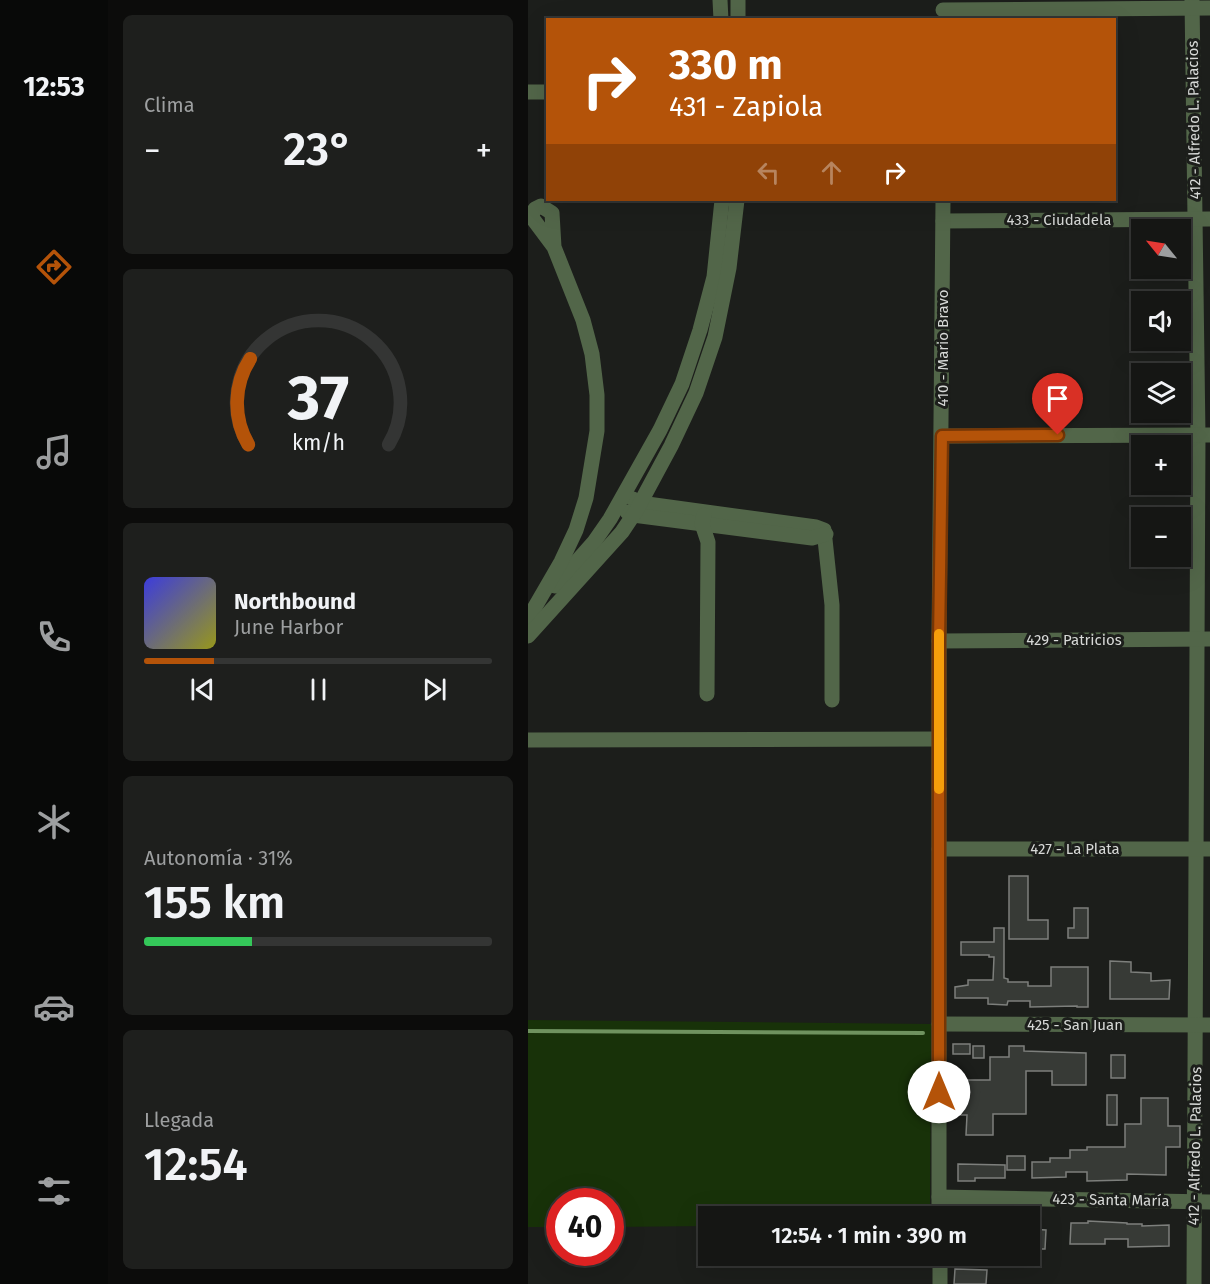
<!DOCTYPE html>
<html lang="es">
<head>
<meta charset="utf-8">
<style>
	:root { --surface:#151614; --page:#1e1f1d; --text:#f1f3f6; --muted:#9d9fa0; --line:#343534; --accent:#b45309 }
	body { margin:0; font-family:"Fira Sans",sans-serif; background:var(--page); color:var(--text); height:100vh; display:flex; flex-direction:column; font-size:22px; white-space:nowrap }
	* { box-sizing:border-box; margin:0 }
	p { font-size:20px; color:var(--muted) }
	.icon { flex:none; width:33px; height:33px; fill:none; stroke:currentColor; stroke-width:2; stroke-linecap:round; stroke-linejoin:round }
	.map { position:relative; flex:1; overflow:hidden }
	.sheet { display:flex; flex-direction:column; gap:15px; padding:15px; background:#0c0c0b; width:420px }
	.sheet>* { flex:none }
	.guide { position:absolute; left:18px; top:18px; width:570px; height:183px; border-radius:0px; box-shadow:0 6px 24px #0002,0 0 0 2px var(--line); background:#b45309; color:#fff; overflow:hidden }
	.needle { width:39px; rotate:300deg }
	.buttons { position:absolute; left:603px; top:219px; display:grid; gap:12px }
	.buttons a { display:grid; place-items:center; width:60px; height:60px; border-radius:0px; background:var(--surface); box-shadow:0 6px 24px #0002,0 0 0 2px var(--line); font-size:30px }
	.speed { position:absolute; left:18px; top:1188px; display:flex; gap:12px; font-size:30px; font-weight:700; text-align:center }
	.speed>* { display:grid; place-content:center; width:78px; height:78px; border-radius:50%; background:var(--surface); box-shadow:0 6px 24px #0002,0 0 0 2px var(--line); line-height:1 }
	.speed .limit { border:9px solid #d22; background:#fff; color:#111 }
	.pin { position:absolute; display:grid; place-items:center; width:51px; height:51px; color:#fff; margin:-62px -26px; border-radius:50% 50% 50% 0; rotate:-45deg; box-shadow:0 0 6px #0007 }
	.pin .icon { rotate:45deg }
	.me { position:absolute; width:66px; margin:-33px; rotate:0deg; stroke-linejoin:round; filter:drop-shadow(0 0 4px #0008) }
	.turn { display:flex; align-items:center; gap:21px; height:126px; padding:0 24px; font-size:27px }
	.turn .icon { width:78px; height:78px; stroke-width:2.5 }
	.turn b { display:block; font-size:42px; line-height:51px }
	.lanes { display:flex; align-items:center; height:57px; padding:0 24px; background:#0003; justify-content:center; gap:30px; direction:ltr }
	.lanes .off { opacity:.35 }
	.big { font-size:45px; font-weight:600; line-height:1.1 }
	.sheet .tile { flex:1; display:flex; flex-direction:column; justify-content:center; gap:9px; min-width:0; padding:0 21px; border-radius:9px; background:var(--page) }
	.sheet .dial { align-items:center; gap:0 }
	.dial svg { height:156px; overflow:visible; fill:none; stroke:var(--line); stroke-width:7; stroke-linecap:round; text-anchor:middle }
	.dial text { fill:var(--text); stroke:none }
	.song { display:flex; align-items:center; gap:18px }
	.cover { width:72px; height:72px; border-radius:9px; background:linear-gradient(135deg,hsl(240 70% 55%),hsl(60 70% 35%)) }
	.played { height:6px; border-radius:3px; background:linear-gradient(90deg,var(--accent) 20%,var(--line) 20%) }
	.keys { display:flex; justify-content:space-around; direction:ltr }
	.heat { display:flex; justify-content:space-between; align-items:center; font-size:33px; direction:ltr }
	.charge { height:9px; border-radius:4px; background:linear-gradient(90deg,#34c759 31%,var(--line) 0) }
	.trip { position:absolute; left:170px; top:1206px; width:342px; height:60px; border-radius:0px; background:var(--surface); box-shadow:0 6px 24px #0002,0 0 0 2px var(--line); font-weight:600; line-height:60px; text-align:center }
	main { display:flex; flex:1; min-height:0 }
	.tabs { display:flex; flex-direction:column; width:108px; justify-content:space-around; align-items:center; background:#080908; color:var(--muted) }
	.tabs .icon { width:42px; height:42px }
	.tabs .on { color:var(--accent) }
	.tabs b { font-size:27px; color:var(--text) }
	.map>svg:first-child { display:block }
</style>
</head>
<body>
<main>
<nav class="tabs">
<b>12:53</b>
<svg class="icon on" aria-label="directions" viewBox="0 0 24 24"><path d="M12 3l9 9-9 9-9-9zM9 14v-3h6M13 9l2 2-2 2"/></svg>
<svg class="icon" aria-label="music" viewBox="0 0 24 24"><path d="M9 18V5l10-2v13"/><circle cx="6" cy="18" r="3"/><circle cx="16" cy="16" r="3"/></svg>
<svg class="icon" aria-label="phone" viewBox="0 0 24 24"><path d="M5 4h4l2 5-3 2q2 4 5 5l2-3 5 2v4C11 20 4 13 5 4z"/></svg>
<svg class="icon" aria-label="climate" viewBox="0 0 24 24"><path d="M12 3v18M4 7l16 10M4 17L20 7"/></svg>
<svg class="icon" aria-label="car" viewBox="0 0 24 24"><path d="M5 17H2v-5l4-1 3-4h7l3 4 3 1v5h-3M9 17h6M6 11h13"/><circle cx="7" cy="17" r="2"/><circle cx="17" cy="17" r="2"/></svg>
<svg class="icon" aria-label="filters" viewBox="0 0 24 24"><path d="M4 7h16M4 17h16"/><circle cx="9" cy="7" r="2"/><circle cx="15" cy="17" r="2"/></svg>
</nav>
<section class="sheet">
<div class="tile"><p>Clima</p>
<div class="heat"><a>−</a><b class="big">23°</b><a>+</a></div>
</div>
<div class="tile dial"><svg viewBox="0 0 100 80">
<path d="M14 69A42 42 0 1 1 86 69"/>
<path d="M14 69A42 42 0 0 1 15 25" stroke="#b45309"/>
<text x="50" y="56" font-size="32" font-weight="700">37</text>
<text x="50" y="72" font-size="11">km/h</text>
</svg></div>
<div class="tile">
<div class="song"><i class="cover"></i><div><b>Northbound</b><p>June Harbor</p></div></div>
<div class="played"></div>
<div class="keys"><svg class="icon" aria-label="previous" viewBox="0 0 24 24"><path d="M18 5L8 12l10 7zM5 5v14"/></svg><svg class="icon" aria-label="pause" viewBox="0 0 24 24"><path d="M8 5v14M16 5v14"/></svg><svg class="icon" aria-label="next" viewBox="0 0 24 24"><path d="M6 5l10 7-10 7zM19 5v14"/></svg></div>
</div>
<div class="tile"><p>Autonomía · 31%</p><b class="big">155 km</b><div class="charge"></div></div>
<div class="tile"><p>Llegada</p><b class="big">12:54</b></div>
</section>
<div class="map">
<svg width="682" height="1284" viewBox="0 0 682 1284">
	<rect width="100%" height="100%" fill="#1c1e1b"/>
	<polygon fill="#183209" points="0,1020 403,1024 402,1216 180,1216 180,1226 83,1227 82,1202 32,1202 31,1227 0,1227"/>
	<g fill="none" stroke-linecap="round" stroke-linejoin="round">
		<polyline stroke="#6f925f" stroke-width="4" points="0,1031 395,1033"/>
	</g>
	<g fill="#373a36" stroke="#7d7f7c" stroke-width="1.5">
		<polygon points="481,876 500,876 500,920 520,920 520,939 481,939"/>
		<polygon points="546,908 560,908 560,938 540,938 540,928 546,928"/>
		<polygon points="466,928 476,928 476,978 480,979 480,982 500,982 500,986 523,986 523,967 560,967 560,1007 549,1007 549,1006 502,1007 502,1001 480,1001 479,1005 460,1004 460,998 427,998 427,987 440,985 440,980 465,980 466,957 461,957 461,955 433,955 433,942 466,942"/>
		<polygon points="582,961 603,962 603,972 623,973 623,981 642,980 641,999 582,999"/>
		<rect x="425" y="1044" width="17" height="10"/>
		<rect x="445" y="1046" width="11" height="12"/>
		<polygon points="481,1046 496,1046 496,1051 558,1053 558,1085 524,1085 524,1071 498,1071 498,1114 465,1114 465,1135 438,1135 439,1115 425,1115 427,1080 462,1080 462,1057 481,1057"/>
		<rect x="583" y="1055" width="14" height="23"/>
		<rect x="579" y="1095" width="10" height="30"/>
		<polygon points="613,1098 640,1098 640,1126 652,1126 652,1147 638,1147 638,1175 599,1174 599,1180 559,1181 559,1172 538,1172 538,1177 504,1178 504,1162 522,1162 522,1158 542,1158 542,1150 559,1150 559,1147 597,1147 597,1124 613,1124"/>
		<rect x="479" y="1156" width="18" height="14"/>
		<polygon points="430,1164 477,1165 477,1178 447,1178 447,1181 430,1181"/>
		<polygon points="560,1221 599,1223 599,1224 614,1224 614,1226 641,1225 641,1246 600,1247 600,1239 577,1239 577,1244 542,1244 543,1223 560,1223"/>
		<polygon points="501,1229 518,1230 517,1249 501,1249"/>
		<polygon points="427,1269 459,1270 458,1284 426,1284"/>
	</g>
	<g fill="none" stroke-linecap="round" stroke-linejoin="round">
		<g stroke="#526649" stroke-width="15">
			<polyline points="192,0 193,20"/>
			<polyline points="210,0 210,20"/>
			<polyline points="664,0 670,435 666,1284"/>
			<polyline points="415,10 682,8"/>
			<polyline points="0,92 20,92"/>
			<polyline points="415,221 682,219"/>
			<polyline points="414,436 682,435"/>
			<polyline points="105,499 112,503 288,527 296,530 304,605 304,700"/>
			<polyline points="99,512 105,515 284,538 298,534"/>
			<polyline points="176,515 174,524 180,542 179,694"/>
			<polyline points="27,586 66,542 82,519 132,430 154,384 172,330 186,277 194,200"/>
			<polyline points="0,619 33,562 48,530 58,498 69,431 69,395 64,354 55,320 26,247 24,213 13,206 7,209 4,214 5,219 26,247"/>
			<polyline points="0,636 94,532 108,511 143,446 168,393 187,337 201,268 209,200"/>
			<polyline points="411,641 415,200"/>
			<polyline points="0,740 411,739"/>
			<polyline points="411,849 682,849"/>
			<polyline points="411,1024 682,1025"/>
			<polyline points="411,1197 682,1202"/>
		</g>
		<g stroke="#526649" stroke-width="15">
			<polyline points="411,1216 411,641 682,639"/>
			<polyline points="412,1256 412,1284"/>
		</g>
	</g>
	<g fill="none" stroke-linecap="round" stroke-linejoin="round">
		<defs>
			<polyline id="route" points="411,1092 411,641 414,436 530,435"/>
		</defs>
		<use href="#route" stroke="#753606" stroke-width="15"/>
		<use href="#route" stroke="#b45309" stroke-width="10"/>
		<polyline stroke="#f59e0b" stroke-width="10" points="411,634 411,789"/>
	</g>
	<g text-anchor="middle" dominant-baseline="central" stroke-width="6" stroke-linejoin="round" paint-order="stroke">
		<g font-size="15" fill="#d7d9d7" stroke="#1c1e1b">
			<text transform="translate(666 120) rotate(-91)">412 - Alfredo L. Palacios</text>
			<text x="531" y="220">433 - Ciudadela</text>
			<text transform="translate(415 348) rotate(-90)">410 - Mario Bravo</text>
			<text x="546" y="640">429 - Patricios</text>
			<text x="547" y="849">427 - La Plata</text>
			<text x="547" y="1025">425 - San Juan</text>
			<text transform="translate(667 1146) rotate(-89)">412 - Alfredo L. Palacios</text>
			<text transform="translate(583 1200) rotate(1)">423 - Santa María</text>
		</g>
	</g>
</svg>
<div class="buttons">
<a><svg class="needle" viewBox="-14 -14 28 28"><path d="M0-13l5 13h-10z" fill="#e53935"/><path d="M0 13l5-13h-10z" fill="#9d9fa0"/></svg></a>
<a><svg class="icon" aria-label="sound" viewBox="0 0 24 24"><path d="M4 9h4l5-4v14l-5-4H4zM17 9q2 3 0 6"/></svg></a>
<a><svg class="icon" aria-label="layers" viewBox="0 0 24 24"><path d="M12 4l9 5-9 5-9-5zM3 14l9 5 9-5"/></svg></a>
<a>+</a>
<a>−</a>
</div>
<div class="speed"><div class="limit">40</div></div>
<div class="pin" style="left:530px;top:435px;background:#d93025"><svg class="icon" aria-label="arrive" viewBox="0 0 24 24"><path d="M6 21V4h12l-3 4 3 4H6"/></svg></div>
<svg class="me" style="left:411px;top:1092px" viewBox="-20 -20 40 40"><circle r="19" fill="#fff"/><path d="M0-13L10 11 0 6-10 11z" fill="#b45309"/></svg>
<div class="trip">12:54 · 1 min · 390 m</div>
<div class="guide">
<div class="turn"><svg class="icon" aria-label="right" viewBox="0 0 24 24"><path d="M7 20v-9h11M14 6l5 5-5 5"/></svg><div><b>330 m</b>431 - Zapiola</div></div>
<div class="lanes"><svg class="icon off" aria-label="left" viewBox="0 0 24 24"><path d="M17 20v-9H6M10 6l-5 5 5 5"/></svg><svg class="icon off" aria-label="ahead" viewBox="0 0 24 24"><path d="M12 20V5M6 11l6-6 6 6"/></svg><svg class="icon" aria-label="right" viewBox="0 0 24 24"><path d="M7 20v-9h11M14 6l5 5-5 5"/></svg></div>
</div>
</div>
</main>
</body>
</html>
